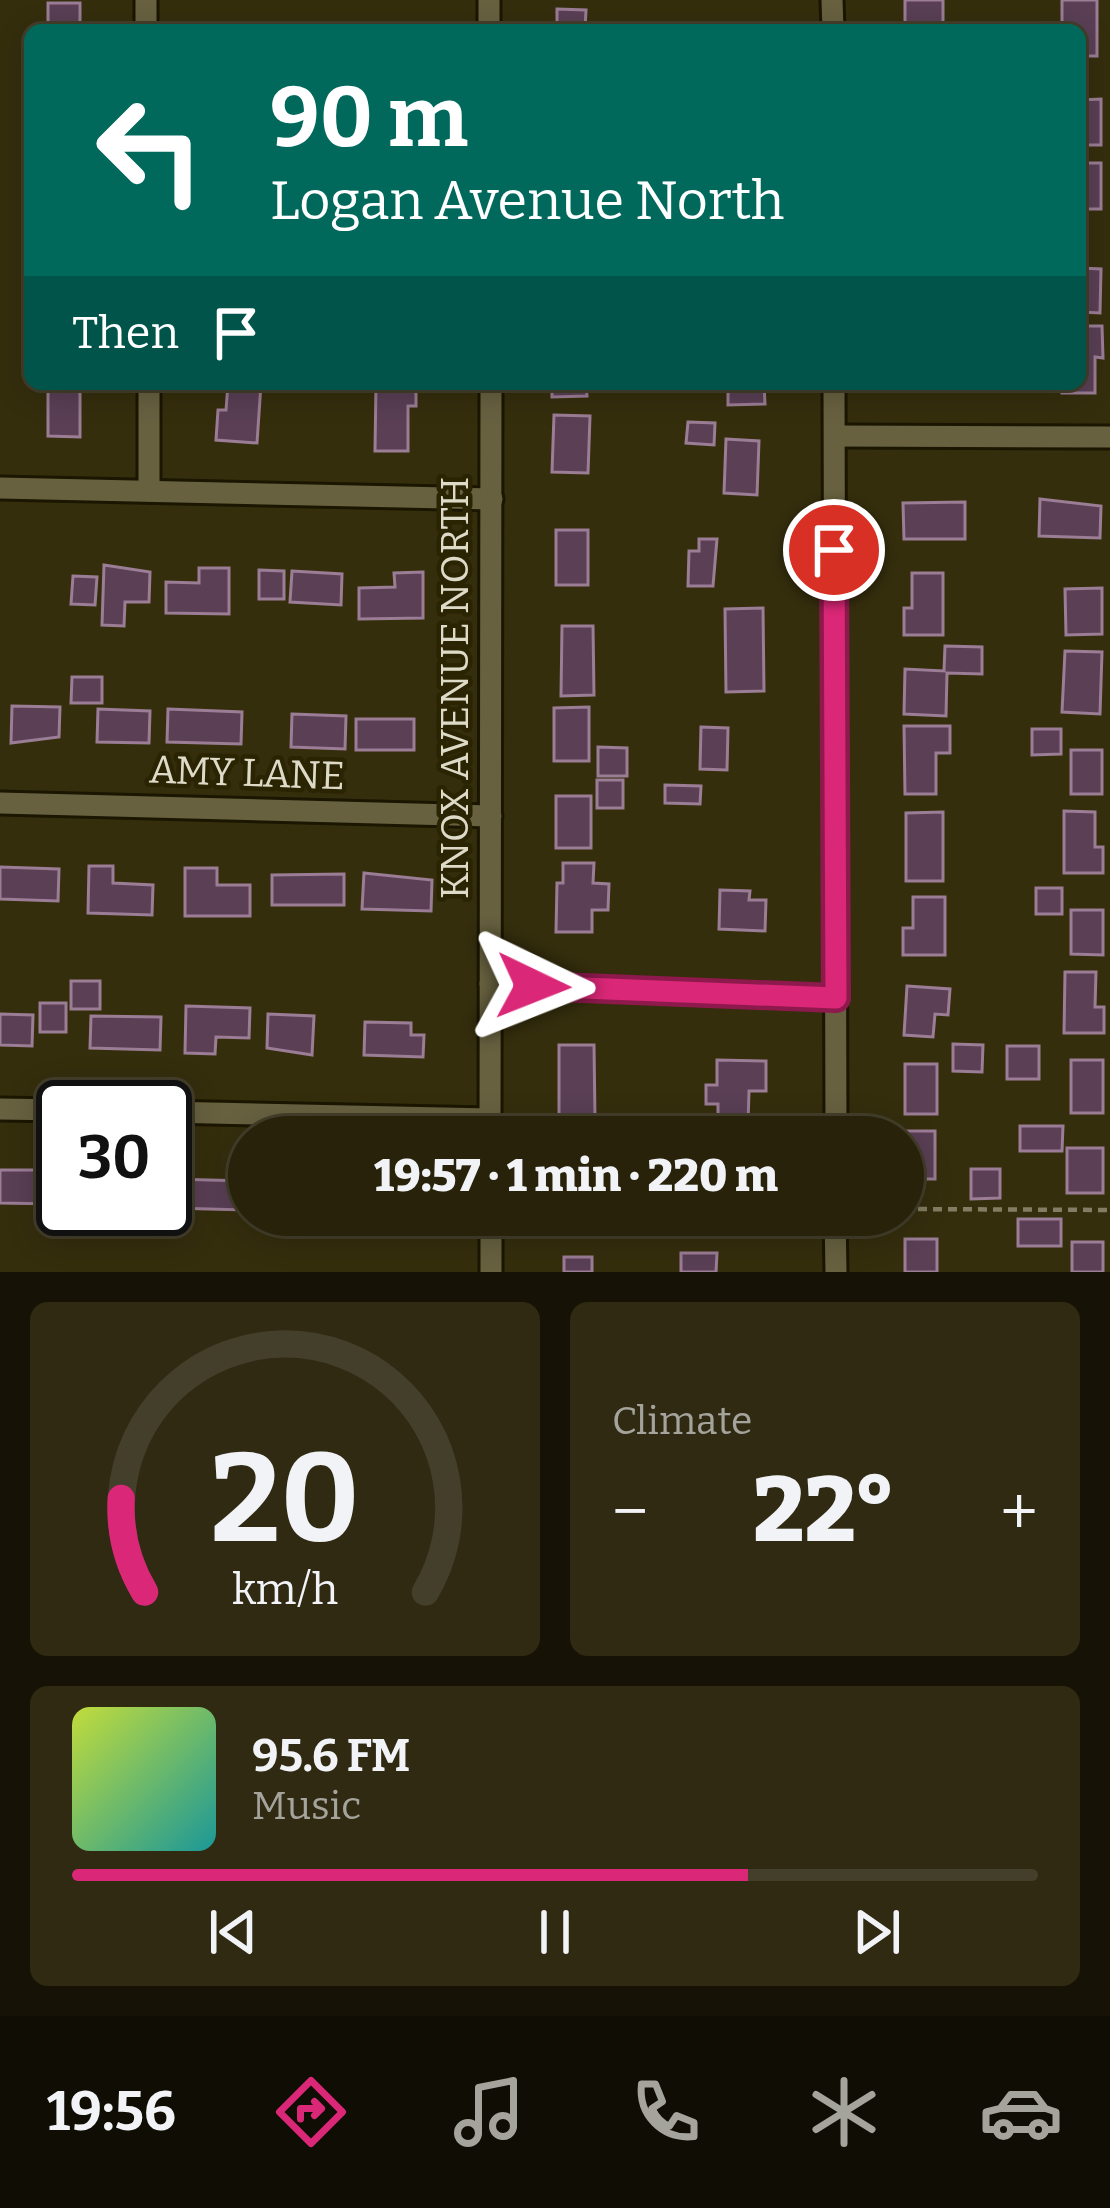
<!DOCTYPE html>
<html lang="en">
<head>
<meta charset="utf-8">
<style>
	:root { --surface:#28220a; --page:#302a13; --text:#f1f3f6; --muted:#a5a49c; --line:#443f2b; --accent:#db2777 }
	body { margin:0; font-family:Bitter,serif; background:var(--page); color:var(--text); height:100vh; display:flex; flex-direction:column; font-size:45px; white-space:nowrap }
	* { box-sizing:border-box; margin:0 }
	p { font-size:39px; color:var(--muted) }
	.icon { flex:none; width:66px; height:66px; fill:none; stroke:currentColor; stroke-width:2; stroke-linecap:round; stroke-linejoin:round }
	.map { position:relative; height:1272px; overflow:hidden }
	.details { display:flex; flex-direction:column; gap:30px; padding:30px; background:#161306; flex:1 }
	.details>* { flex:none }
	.guide { position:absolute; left:24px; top:24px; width:1062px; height:366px; border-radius:18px; box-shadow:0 6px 30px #0003,0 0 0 3px var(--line); background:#00695c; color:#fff; overflow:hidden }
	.speed { position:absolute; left:36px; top:1080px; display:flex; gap:24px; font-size:60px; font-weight:700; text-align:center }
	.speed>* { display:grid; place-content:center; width:156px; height:156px; border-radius:50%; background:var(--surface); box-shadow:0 6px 30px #0003,0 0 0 3px var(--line); line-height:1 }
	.speed .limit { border:6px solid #111; border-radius:18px; background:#fff; color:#111 }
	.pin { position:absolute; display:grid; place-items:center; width:102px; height:102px; color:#fff; margin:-51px; border:6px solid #fff; border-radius:50%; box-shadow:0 3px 12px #0007 }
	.me { position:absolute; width:132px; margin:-66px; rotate:92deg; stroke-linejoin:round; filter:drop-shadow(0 0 9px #0008) }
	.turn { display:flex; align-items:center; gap:42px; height:252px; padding:0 48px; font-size:54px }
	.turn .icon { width:156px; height:156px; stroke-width:2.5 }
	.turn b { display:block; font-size:84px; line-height:102px }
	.then { display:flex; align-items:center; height:114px; padding:0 48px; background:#0003; gap:24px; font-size:45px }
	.big { font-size:90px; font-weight:800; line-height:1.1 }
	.details .card { flex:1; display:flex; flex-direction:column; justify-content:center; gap:18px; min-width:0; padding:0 42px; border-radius:18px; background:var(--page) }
	.details .dial { align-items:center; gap:0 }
	.dial svg { height:312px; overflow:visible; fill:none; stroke:var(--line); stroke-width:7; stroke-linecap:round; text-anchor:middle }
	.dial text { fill:var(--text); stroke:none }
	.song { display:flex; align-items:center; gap:36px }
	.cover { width:144px; height:144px; border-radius:18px; background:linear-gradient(135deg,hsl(70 70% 55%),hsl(180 70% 35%)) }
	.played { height:12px; border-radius:6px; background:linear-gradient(90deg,var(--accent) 70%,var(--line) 70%) }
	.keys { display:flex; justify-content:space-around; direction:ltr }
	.heat { display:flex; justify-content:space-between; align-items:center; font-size:66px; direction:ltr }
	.details .tiles { flex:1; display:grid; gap:30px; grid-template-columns:1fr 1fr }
	.card:last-child { grid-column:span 2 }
	.trip { position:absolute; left:228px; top:1116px; width:696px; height:120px; border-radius:60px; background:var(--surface); box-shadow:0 6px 30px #0003,0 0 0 3px var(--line); font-weight:800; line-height:120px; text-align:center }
	.dock { display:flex; height:192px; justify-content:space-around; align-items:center; background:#100e04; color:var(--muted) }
	.dock .icon { width:84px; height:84px }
	.dock .selected { color:var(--accent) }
	.dock b { font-size:54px; color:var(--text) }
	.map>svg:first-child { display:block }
</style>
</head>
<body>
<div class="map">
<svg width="1110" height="1272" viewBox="0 0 1110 1272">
	<rect width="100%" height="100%" fill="#352e0d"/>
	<g fill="#5a3f55" stroke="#9b7d95" stroke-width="3">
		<rect x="905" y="0" width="38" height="30"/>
		<polygon points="1062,0 1097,0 1097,56 1080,56 1080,30 1062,30"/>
		<rect x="48" y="3" width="32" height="27"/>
		<polygon points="557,9 586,10 585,30 557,30"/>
		<polygon points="1101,99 1101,145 1080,145 1080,100"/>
		<rect x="1080" y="163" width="21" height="46"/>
		<polygon points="1080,268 1101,269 1100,313 1080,312"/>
		<polygon points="1080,326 1102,326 1103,358 1095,357 1095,393 1062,393 1062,384 1080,384"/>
		<polygon points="48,384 80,384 80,437 48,436"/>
		<polygon points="228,384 261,384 257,443 216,440 218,410 226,410"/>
		<polygon points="376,384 416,384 416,406 408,406 408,451 375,451"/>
		<polygon points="552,384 586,384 587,396 552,397"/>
		<polygon points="728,384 764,384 765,404 728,405"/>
		<polygon points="554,415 590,416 588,473 552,472"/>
		<polygon points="688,422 715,423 714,445 686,443"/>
		<polygon points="726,439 759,441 757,495 724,493"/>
		<polygon points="1040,499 1101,506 1100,538 1039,536"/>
		<polygon points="965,502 965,539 904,539 903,503"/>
		<rect x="556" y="530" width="32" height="55"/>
		<polygon points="699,539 717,539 713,586 688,586 689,551 699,551"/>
		<polygon points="104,565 150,572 149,602 125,602 124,626 102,625"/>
		<polygon points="199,568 229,568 229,614 166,613 166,582 199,583"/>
		<polygon points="259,570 284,571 284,599 259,599"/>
		<polygon points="292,571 342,574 341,605 290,602"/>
		<polygon points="423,572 423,618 359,619 359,588 395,587 394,573"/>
		<polygon points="912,573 943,573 943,635 904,635 904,608 912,608"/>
		<polygon points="73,576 97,577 95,605 71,604"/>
		<polygon points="1102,588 1102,634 1066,635 1065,589"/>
		<polygon points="763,608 764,691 726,692 725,609"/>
		<polygon points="562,626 593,626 594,695 561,696"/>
		<polygon points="945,646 982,647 982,674 947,673 946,716 904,714 905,669 944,671"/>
		<polygon points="1065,651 1102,652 1100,714 1062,712"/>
		<polygon points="72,677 102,677 102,703 71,703"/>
		<polygon points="12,706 60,707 59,737 11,743"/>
		<polygon points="589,707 589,761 554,761 554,708"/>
		<polygon points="98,709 150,711 149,743 97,742"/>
		<polygon points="168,709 242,712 241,744 167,742"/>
		<polygon points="292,714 346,716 345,749 291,747"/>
		<rect x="356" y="719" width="58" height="31"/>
		<polygon points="904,726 950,726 950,753 936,753 936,794 905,794"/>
		<polygon points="701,727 728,728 727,770 700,769"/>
		<polygon points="1032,729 1061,729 1061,754 1032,755"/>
		<polygon points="598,747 627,748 627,776 598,776"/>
		<rect x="1071" y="750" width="31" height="44"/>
		<rect x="597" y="780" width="26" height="28"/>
		<polygon points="665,785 701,786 700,804 665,803"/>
		<rect x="556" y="796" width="35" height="52"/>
		<polygon points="1064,811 1095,812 1095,847 1103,847 1103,873 1064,873"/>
		<polygon points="943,812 943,881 906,881 906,813"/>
		<polygon points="563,863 594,863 593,883 609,884 608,910 592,910 592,932 556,932 557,883 563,883"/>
		<polygon points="89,866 113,866 113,883 153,885 152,915 88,913"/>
		<polygon points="0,867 59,869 58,901 0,899"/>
		<polygon points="185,868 217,868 217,885 250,885 250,916 185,916"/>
		<polygon points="364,873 432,880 431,911 362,909"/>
		<polygon points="344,874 344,905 272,905 272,875"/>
		<rect x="1036" y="888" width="26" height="26"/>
		<polygon points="720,890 750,891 749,900 766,900 765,931 719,929"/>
		<polygon points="913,897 945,897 945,955 903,955 903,928 913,928"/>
		<polygon points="1071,910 1103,910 1103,955 1071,954"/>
		<polygon points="1065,972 1096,972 1095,1007 1104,1007 1104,1033 1064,1033"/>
		<rect x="71" y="981" width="29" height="28"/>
		<polygon points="907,986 950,989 948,1015 935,1014 933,1037 904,1035"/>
		<rect x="40" y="1003" width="26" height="29"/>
		<polygon points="186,1006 250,1008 249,1038 216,1037 215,1054 185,1053"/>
		<polygon points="0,1014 33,1015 32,1046 0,1045"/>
		<polygon points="268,1014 314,1016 312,1055 267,1048"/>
		<polygon points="91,1016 161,1017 160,1050 90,1048"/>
		<polygon points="365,1022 411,1023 411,1035 424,1035 423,1057 364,1055"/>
		<polygon points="953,1044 983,1045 982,1072 953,1071"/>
		<polygon points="559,1045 594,1045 595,1119 559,1119"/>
		<rect x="1007" y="1046" width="32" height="33"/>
		<polygon points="717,1060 766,1061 766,1091 749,1091 748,1124 718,1124 718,1104 706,1104 706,1085 717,1085"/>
		<rect x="1071" y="1060" width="32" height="53"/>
		<rect x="905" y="1064" width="32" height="50"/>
		<polygon points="1020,1126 1063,1126 1062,1151 1020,1151"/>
		<rect x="905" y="1131" width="30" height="48"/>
		<rect x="1067" y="1148" width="36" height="45"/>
		<polygon points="971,1169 1000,1169 1000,1198 971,1199"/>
		<polygon points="0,1170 56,1170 55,1204 0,1203"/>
		<polygon points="172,1179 246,1181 246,1210 171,1208"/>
		<polygon points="273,1215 312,1215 312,1225 273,1224"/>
		<rect x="1018" y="1219" width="43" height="27"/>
		<rect x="905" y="1239" width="32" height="33"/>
		<rect x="1072" y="1242" width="31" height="30"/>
		<polygon points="681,1253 717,1253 716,1272 681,1272"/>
		<rect x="564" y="1257" width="28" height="15"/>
	</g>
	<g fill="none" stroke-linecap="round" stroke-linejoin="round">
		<defs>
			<g id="minor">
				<polyline points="146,0 146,30"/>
				<polyline points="489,0 489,30"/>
				<polyline points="832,0 833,30"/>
				<polyline points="149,384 149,491"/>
				<polyline points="834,384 836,1137"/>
				<polyline points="835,436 1110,437"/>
				<polyline points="0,488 492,499"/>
				<polyline points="0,803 491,816"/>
				<polyline points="490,984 836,998"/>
				<polyline points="0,1109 63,1110"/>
				<polyline points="165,1112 490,1119"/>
				<polyline points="490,1137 491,384"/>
				<polyline points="491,1215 491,1272"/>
				<polyline points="835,1215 836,1272"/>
			</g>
		</defs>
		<use href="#minor" stroke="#1b1601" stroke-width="27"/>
		<polyline stroke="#837d63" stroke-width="4.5" stroke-dasharray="9 6" stroke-linecap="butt" points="903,1209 1110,1210"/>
		<use href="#minor" stroke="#686140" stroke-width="21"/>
	</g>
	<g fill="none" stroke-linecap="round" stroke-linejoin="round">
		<defs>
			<polyline id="route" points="533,986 836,998 834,550"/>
		</defs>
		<use href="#route" stroke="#8e194d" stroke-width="30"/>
		<use href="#route" stroke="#db2777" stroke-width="21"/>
	</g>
	<g text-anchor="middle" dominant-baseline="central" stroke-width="9" stroke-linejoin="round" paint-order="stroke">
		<g font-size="39" fill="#dedac8" stroke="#2b2403">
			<text transform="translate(455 688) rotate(-90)">KNOX AVENUE NORTH</text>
			<text transform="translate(247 773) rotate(2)">AMY LANE</text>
		</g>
	</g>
</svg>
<div class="speed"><div class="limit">30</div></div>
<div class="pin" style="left:834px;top:550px;background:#d93025"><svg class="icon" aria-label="arrive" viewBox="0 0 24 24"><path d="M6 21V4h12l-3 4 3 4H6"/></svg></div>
<svg class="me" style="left:533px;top:986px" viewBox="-20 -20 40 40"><path d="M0-17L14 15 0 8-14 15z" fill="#db2777" stroke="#fff" stroke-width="4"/></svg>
<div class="trip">19:57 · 1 min · 220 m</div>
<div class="guide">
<div class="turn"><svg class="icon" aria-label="left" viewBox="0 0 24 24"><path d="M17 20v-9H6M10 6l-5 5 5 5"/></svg><div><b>90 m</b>Logan Avenue North</div></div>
<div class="then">Then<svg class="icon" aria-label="arrive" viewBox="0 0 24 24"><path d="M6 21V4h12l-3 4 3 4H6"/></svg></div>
</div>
</div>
<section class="details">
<div class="tiles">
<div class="card dial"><svg viewBox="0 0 100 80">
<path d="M14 69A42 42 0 1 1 86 69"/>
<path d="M14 69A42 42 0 0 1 8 45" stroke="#db2777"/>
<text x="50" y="56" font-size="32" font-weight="700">20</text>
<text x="50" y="72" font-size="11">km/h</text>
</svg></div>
<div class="card"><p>Climate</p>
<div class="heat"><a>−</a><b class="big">22°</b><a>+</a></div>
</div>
<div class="card">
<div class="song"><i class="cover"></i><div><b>95.6 FM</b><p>Music</p></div></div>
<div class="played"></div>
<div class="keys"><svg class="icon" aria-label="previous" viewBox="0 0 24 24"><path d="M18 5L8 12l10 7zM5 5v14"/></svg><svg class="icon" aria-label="pause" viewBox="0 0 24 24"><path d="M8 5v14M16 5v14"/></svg><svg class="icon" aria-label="next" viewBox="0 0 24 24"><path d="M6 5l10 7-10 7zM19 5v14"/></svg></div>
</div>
</div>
</section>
<nav class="dock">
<b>19:56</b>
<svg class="icon selected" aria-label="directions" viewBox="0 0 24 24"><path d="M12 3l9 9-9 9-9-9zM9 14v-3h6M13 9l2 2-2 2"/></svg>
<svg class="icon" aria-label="music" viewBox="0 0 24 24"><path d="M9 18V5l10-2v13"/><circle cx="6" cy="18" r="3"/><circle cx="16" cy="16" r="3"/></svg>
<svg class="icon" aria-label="phone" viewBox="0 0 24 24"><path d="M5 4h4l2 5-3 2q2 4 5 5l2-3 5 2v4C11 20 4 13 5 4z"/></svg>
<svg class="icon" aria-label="climate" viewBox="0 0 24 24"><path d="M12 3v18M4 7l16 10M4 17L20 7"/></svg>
<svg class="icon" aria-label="car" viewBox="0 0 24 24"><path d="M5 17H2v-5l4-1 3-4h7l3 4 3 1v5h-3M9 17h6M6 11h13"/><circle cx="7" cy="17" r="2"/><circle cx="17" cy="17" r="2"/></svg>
</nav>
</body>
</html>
